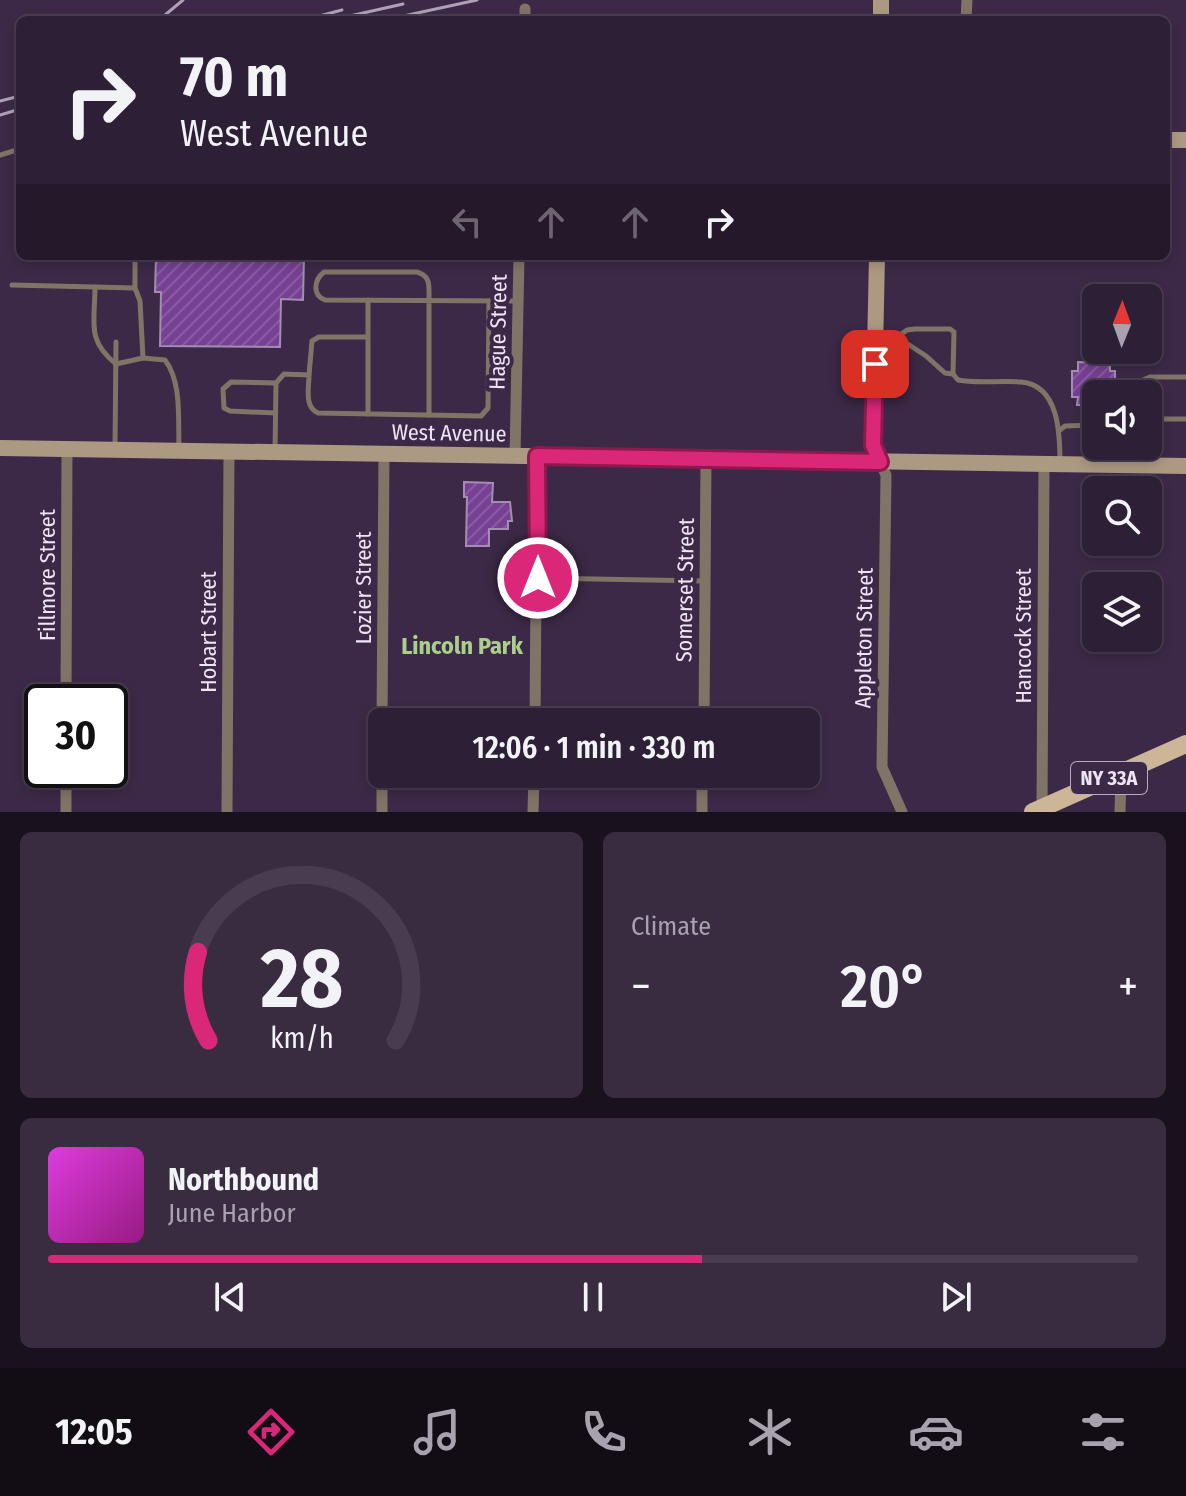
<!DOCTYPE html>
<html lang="en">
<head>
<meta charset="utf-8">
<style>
	:root { --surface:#2d1f35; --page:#392c41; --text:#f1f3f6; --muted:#a7a2ad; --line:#483d50; --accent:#db2777 }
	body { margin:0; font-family:"Fira Sans Condensed",sans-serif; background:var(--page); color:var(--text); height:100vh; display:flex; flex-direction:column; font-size:30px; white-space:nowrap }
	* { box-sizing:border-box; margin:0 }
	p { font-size:26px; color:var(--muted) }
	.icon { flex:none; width:44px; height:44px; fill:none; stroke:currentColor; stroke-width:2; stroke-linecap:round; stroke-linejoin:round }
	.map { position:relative; height:812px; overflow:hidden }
	.side { display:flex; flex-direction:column; gap:20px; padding:20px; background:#19111d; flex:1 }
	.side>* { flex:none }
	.hud { position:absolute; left:16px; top:16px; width:1154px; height:244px; border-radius:12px; box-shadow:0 4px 12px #0003,0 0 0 2px var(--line); background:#2d1f35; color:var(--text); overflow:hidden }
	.needle { width:52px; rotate:1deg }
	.tools { position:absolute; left:1082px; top:284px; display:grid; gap:16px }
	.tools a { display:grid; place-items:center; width:80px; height:80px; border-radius:12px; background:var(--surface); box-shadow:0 4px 12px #0003,0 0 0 2px var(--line); font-size:40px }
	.speed { position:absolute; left:24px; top:684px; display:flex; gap:16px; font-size:40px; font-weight:700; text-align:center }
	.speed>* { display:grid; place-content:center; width:104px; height:104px; border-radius:50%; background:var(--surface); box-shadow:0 4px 12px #0003,0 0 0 2px var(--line); line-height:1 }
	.speed .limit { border:4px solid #111; border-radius:12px; background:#fff; color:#111 }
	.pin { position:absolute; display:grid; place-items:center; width:68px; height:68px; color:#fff; margin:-34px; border-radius:16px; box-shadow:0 4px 12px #0006 }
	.me { position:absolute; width:88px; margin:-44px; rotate:0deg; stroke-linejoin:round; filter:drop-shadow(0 0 6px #0008) }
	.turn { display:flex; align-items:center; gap:28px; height:168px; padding:0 32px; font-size:36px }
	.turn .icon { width:104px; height:104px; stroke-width:2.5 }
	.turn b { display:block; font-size:56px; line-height:68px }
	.lanes { display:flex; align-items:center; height:76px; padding:0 32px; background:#0003; justify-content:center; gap:40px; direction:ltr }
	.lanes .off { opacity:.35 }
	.big { font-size:60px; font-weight:600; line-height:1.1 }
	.side .tile { flex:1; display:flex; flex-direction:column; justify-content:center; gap:12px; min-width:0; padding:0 28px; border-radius:12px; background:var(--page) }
	.side .dial { align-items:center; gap:0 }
	.dial svg { height:208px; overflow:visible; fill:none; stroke:var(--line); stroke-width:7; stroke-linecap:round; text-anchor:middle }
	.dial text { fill:var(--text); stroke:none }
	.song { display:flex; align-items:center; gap:24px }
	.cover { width:96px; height:96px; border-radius:12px; background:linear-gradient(135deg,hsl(300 70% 55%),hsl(310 70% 35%)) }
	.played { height:8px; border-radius:4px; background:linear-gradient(90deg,var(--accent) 60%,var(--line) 60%) }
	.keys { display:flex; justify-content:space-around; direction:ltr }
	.heat { display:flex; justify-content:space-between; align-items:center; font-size:44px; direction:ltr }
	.side .tiles { flex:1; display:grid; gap:20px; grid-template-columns:1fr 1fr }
	.tile:last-child { grid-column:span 2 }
	.trip { position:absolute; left:368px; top:708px; width:452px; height:80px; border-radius:12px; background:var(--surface); box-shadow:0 4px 12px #0003,0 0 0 2px var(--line); font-weight:600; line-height:80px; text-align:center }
	.dock { display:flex; height:128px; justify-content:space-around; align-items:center; background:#120c15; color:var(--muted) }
	.dock .icon { width:56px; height:56px }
	.dock .selected { color:var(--accent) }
	.dock b { font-size:36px; color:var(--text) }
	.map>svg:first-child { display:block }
</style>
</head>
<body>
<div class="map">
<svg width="1186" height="812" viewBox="0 0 1186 812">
	<defs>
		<pattern id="building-hatch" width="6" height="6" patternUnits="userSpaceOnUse" patternTransform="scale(2)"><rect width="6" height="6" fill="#764093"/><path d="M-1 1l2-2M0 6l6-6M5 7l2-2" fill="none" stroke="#8a5ba3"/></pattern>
	</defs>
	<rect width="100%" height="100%" fill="#3c2947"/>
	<g fill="url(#building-hatch)" stroke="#a38db1" stroke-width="2">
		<polygon points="156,256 304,256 303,300 281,299 280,347 160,346 161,292 155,292"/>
		<polygon points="1078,362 1110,363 1110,371 1115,371 1115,394 1096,394 1096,405 1077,405 1078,397 1072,397 1072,371 1078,371"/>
		<polygon points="464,482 493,483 492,502 510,502 512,521 508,521 508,529 489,529 489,546 466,546 467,497 464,497"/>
	</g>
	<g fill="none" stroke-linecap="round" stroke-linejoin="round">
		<g stroke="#807466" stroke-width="5">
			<polyline points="0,155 20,149"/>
			<path d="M135,256V288L140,301L143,358L165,360C182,382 178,420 179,447"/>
			<path d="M12,285L95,287C95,322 86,340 116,364L143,358"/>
			<polyline points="95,287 134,288"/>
			<polyline points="368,300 368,414"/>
			<polyline points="897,337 926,356 945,373 953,374"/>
			<path d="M877,338L897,337L907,330L915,329H950L954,332L953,374L958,380C978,384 1000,380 1021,382C1059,385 1060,434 1060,463"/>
			<polyline points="309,375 312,341 319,337 367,337"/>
			<polyline points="1142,394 1143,380 1150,377 1186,377"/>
			<polyline points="275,413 230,411 224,408 223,389 231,382 276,383"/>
			<path d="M429,415V299C429,286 431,276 417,272H324C314,280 312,295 325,300L517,301"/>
			<polyline points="1148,419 1186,419"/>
			<polyline points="1060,430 1065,426 1096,425"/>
			<polyline points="115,448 116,342"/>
			<path d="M275,451L276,383L284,374L309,375C309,388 304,407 318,413L481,416L488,408L489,301"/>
			<polyline points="538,578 705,581"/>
		</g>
		<g stroke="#807466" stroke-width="11">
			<polyline points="525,20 525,9"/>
			<polyline points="966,20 967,0"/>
			<polyline points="515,456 519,256"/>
			<polyline points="880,462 886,475 882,767 902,812"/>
			<polyline points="66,702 67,449"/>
			<polyline points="382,722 384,454"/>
			<polyline points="535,722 537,456"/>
			<polyline points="704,722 706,459"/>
			<polyline points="1042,808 1044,464"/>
			<polyline points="66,812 66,770"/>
			<polyline points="227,812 229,451"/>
			<polyline points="382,812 382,754"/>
			<polyline points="533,812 534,774"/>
			<polyline points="702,812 702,774"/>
			<polyline points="1120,812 1121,773"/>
		</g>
		<g stroke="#ac9982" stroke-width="16">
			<polyline points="881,20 881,0"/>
			<polyline points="1166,140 1186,140"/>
			<polyline points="877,256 873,445 880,462"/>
			<polyline points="0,448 1186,466"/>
		</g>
		<polyline stroke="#cdb598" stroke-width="18" points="1033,812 1186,744"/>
		<g stroke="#afa0b7" stroke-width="3">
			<polyline points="159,20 183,0"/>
			<polyline points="304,20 342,10"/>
			<polyline points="332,20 403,4"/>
			<polyline points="385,20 477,0"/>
			<polyline points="0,101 20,96"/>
			<polyline points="0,115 20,109"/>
		</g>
	</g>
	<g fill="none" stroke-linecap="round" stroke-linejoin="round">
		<defs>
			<polyline id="route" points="538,578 537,456 880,462 873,445 875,364"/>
		</defs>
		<use href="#route" stroke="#8e194d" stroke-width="20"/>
		<use href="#route" stroke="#db2777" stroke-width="14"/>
	</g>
	<g text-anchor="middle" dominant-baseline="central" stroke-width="8" stroke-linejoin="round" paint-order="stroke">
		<rect fill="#3c2947" stroke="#b9abc2" stroke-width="2" x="1071" y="762" width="76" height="32" rx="6"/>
		<g font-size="20" font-weight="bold" fill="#efe3f6">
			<text x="1109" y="778">NY 33A</text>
		</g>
		<g font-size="22" fill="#efe3f6" stroke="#3c2947">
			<text transform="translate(498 332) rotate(-89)">Hague Street</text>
			<text transform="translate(449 433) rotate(1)">West Avenue</text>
			<text transform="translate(47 575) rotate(-90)">Fillmore Street</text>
			<text transform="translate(363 588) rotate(-90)">Lozier Street</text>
			<text transform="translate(685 590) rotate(-89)">Somerset Street</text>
			<text transform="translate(208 632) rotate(-90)">Hobart Street</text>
			<text transform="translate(1023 636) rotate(-90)">Hancock Street</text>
			<text transform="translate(864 638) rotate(-89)">Appleton Street</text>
		</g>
		<g font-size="24" font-weight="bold" fill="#a9cf8b" stroke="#3c2947">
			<text x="462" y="646">Lincoln Park</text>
		</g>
	</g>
</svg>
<div class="tools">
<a><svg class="needle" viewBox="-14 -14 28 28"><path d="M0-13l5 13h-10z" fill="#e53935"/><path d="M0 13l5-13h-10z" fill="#a7a2ad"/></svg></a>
<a><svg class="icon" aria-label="sound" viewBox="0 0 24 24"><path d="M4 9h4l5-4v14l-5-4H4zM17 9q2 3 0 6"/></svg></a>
<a><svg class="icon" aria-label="search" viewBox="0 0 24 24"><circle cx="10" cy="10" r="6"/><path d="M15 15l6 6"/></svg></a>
<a><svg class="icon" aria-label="layers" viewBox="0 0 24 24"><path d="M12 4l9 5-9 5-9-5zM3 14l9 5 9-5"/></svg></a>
</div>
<div class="speed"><div class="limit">30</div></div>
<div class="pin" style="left:875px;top:364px;background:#d93025"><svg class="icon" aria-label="arrive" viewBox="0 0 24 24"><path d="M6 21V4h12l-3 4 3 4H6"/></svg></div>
<svg class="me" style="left:538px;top:578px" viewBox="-20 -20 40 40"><circle r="17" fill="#db2777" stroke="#fff" stroke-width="3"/><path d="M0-11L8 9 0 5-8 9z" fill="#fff"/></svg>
<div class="trip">12:06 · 1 min · 330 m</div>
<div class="hud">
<div class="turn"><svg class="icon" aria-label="right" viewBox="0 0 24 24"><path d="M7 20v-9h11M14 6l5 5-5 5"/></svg><div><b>70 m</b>West Avenue</div></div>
<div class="lanes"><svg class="icon off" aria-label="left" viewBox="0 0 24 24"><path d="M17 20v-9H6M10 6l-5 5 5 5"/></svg><svg class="icon off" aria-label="ahead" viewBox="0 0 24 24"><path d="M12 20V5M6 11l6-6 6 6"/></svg><svg class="icon off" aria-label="ahead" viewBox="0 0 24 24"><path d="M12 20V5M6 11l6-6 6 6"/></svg><svg class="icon" aria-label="right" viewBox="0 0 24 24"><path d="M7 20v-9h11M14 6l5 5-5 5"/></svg></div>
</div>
</div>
<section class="side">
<div class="tiles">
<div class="tile dial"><svg viewBox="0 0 100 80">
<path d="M14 69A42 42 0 1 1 86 69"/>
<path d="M14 69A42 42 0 0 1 10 35" stroke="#db2777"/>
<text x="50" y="56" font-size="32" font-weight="700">28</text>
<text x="50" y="72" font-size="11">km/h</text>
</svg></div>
<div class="tile"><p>Climate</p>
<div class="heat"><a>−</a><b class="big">20°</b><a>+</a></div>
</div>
<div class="tile">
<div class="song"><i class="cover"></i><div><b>Northbound</b><p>June Harbor</p></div></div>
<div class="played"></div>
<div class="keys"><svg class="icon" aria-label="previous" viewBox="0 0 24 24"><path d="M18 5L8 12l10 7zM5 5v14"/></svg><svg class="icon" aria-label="pause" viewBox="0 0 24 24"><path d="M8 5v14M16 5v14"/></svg><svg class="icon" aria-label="next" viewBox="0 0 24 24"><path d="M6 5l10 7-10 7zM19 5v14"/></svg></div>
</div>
</div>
</section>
<nav class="dock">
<b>12:05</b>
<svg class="icon selected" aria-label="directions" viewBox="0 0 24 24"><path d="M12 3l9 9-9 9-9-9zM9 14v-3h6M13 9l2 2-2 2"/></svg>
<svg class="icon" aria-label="music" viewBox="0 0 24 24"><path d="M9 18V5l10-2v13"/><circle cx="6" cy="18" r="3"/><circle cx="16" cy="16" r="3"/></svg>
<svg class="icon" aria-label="phone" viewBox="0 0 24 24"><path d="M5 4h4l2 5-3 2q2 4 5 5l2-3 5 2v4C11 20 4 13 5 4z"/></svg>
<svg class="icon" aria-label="climate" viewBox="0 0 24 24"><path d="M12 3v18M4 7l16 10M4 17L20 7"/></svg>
<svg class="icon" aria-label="car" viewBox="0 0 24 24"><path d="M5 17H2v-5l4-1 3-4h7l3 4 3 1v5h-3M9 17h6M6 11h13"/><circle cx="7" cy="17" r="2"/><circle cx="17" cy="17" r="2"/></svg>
<svg class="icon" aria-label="filters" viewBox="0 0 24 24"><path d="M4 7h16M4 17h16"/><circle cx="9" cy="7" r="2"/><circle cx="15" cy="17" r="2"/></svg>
</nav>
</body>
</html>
